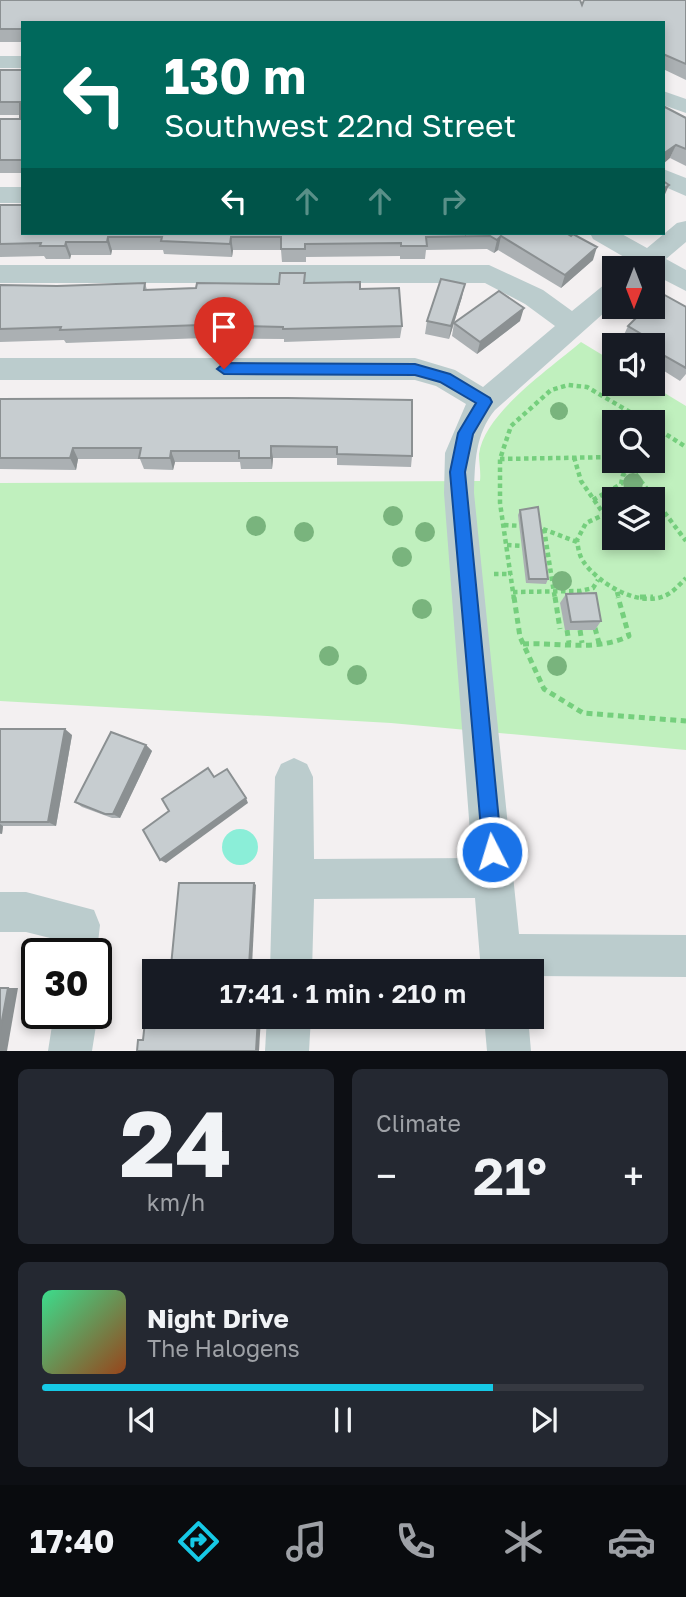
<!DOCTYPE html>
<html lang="en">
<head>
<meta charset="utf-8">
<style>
	:root { --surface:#171b24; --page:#242831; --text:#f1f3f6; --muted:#9ea1a6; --line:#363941; --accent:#16c9e6 }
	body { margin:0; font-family:"Golos Text",sans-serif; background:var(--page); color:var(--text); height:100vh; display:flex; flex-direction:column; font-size:26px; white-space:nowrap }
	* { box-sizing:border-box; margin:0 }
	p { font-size:23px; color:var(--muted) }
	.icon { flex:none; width:38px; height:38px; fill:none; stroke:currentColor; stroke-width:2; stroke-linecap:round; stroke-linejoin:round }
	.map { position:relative; height:1051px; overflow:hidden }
	.side { display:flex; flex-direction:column; gap:18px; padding:18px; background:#0d0f14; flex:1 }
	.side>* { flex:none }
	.hud { position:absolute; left:21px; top:21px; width:644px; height:214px; border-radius:0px; box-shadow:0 4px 10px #0003; background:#00695c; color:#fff; overflow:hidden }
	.needle { width:46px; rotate:180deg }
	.buttons { position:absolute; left:602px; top:256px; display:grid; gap:14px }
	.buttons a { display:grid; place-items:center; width:63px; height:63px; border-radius:0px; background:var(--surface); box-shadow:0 4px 10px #0003; font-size:35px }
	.speed { position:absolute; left:21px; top:938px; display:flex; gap:14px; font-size:35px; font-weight:700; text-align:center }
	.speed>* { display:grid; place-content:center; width:91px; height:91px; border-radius:50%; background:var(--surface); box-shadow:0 4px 10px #0003; line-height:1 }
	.speed .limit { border:4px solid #111; border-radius:10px; background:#fff; color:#111 }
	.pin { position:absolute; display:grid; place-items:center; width:60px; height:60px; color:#fff; margin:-72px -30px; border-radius:50% 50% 50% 0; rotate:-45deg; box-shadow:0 0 7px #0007 }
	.pin .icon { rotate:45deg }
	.me { position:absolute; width:77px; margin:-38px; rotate:355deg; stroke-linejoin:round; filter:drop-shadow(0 0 5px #0008) }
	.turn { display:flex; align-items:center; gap:24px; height:147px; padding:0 28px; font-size:32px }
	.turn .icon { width:91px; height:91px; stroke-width:2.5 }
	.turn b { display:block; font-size:49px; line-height:60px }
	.lanes { display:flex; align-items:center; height:66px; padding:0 28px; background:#0003; justify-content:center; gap:35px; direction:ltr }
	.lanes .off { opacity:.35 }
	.big { font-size:52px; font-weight:600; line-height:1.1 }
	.side .tile { flex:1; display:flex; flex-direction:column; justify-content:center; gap:10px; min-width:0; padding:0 24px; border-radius:10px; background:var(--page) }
	.side .dial { align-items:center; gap:0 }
	.dial b { font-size:91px; line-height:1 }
	.song { display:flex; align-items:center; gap:21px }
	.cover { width:84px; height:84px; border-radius:10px; background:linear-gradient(135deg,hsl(150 70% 55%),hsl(20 70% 35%)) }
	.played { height:7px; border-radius:4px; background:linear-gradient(90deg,var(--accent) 75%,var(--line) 75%) }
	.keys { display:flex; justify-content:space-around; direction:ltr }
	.heat { display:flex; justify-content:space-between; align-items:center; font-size:38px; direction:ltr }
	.side .tiles { flex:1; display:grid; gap:18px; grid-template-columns:1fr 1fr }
	.tile:last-child { grid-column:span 2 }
	.trip { position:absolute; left:142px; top:959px; width:402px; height:70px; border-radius:0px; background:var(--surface); box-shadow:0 4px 10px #0003; font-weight:600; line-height:70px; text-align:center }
	.dock { display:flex; height:112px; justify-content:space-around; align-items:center; background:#090b0e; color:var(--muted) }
	.dock .icon { width:49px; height:49px }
	.dock .on { color:var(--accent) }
	.dock b { font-size:32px; color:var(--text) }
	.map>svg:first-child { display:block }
</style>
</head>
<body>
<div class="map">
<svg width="686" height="1051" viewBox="0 0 686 1051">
	<rect width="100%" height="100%" fill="#f3f0f1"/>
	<path fill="#c0f0be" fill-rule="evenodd" d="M581,342L614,362V383H648L686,406V750L391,723L0,701V483L480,481C481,472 479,463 479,454C484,413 551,368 581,342ZM614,422H653V460H614ZM614,499H653V537H614Z"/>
	<circle fill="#8beed8" cx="240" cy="847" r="18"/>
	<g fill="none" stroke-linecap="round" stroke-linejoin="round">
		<g stroke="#75cf7d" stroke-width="4.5" stroke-dasharray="4.5 3.5" stroke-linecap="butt">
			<polyline points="653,426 686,447"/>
			<polyline points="574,457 581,481 603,513"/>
			<polyline points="500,459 614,457"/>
			<polyline points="629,460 631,468 686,541"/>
			<polyline points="593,500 621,484 623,475 631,468"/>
			<path d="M614,510L586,523L577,540C578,547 579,555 583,561C598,584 643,611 670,593C676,589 681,583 686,578"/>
			<polyline points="653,511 667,518"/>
			<polyline points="504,525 524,526"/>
			<polyline points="543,529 577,542"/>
			<polyline points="544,529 555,599"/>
			<polyline points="507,545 525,546"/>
			<polyline points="494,574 511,574"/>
			<polyline points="513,592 580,591 593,588 598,580"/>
			<polyline points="617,592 619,599"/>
			<polyline points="514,599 500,503 500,459 511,426 551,390 568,385 587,387 647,422"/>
		</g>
		<g stroke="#75cf7d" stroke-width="5" stroke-dasharray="6 4.5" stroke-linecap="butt">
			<polyline points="514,597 520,637 544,689 583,713 686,721"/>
			<polyline points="555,597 560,629"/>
			<polyline points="640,597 653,597"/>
			<polyline points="595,628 599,643"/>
			<polyline points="567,630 569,643"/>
			<polyline points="580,630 582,643"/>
			<path d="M523,644C558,642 596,652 629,636L618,597"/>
		</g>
		<g fill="#bbcccd" fill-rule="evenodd">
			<rect x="0" y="56" width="23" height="12"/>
			<polygon points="663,91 686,99 686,113 663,105"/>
			<polygon points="663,169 686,178 686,196 663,186"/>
			<rect x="0" y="187" width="23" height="16"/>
			<polygon points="686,221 686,242 666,259 686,270 686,291 653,274 653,268 627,268 631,261 593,239 590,233 620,233 647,248 677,223"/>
			<path d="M0,265H489L543,290L572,311L605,284L614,281V304L495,410C475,434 475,463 474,493L519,934L686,935V977L532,976V971H481L475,898L314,899L312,971H270L275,777L281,764L294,758L307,764L313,777L314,859L472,858L444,493L445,453L466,404L436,386L415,380H0V358H415L455,370L483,387L555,326L525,304L485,283H0Z"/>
			<polygon points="0,892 26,892 94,910 100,925 96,960 96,954 57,954 58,940 26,932 0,932"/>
			<polygon points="96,1010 98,1013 92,1051 48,1051 54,1013 96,1013"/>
			<polygon points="267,1017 311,1017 309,1051 265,1051"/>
			<polygon points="484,1017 528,1017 531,1051 487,1051"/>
		</g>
	</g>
	<g fill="#79b47d">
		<circle cx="559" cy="411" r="9"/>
		<circle cx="633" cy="483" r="10"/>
		<circle cx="393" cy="516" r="10"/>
		<circle cx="256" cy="526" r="10"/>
		<circle cx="304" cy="532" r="10"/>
		<circle cx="425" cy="532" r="10"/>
		<circle cx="402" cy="557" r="10"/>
		<circle cx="562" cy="581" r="10"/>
		<circle cx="422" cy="609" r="10"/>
		<circle cx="329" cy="656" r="10"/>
		<circle cx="557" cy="666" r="10"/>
		<circle cx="357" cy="675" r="10"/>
	</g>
	<g fill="#abb0b3">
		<polygon points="0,0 582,5 686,0 686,80 663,69 663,23 23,23 23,42 0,42"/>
		<polygon points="0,70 23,70 23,173 0,173 0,119 20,119 20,115 0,115"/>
		<polygon points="686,118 686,166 670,158"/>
		<polygon points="0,205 466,234 566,233 593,260 561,288 498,250 494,253 487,249 426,250 425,259 400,259 400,256 306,257 306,262 282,262 281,250 233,250 232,257 164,254 163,250 112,250 111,255 71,255 70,259 46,259 44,256 0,257"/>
		<polygon points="305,273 305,283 360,289 402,326 400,338 284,342 284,339 204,338 66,343 64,340 0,342 0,285 57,286 145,283 147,290 196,288 279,284"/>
		<polygon points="462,297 449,339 425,334 427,321"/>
		<polygon points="686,307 686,374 680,381 653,364 655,358 653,357 653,345 632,345 622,339 628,326"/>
		<polygon points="520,321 477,354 452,336 454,323"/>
		<polygon points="0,399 412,456 411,467 337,465 337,458 273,458 272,469 241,469 240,462 175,462 173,470 144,469 140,459 78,459 76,470 0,469"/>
		<polygon points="520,510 548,579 546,584 526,583 518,515"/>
		<polygon points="566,594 601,621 595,630 565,630 560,603"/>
		<polygon points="0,729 72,735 56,826 3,826 2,834 0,834"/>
		<polygon points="146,745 152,751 120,818 112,818 82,807 75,802"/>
	</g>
	<g fill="#8b9092">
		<polygon points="676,145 670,158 663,164 663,154"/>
		<polygon points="669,185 663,199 663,189"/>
		<polygon points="501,236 498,250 494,253 497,240"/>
		<polygon points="108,237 112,250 111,255 107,242"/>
		<polygon points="231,237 233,250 232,257 230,244"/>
		<polygon points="66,242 71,255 70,259 65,246"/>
		<polygon points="597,247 593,260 561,288 565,275"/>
		<polygon points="465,284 462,297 449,339 451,326"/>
		<polygon points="524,308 520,321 477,354 480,342"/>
		<polygon points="271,446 273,458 272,469 271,458"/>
		<polygon points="73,448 78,459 76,470 70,458"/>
		<polygon points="171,451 175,462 173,470 170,458"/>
		<polygon points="65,729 72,735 56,826 48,822"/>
		<polygon points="146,745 152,751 120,818 113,814"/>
		<polygon points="246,798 248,803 166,863 160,860"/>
		<polygon points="0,824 3,826 2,834 0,833"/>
		<polygon points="254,883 256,885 252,966 249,966"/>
		<polygon points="8,988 18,988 7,1051 0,1051 0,1031"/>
		<polygon points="258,1017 261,1017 259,1051 256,1051"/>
	</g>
	<g fill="#c7cdd0" stroke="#8b9092" stroke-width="2">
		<polygon points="0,0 580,0 582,5 584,0 686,0 686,64 663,54 663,23 23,23 23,29 0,29"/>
		<polygon points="0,70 23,70 23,160 0,160 0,119 20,119 20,102 0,102"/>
		<polygon points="663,106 686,118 686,149 676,145 663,154"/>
		<polygon points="663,181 669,185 663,189"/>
		<polygon points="0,205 23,205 23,233 466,233 466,234 468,233 566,233 571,236 573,234 597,247 565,275 501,236 497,240 490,236 426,237 427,246 401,246 401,243 305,244 305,249 281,249 281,237 231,237 230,244 161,241 162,237 108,237 107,242 66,242 65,246 40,246 41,243 0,244"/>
		<polygon points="280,273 305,273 304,283 360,282 360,289 399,288 402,326 283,329 283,327 201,325 60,330 61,327 0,329 0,285 57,286 145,283 144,290 196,288 197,283 279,284"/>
		<polygon points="441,279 465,284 451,326 427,321"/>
		<polygon points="499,291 524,308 480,342 454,323"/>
		<polygon points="661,293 686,307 686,368 658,352 663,347 628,326 648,306 653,306 653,302"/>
		<polygon points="288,398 412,400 412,456 337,454 337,447 271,446 271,458 239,458 239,451 171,451 170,458 139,458 141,448 73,448 70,458 0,458 0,399"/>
		<polygon points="538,507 548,579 529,579 520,510"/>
		<polygon points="596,593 601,621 571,622 566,594"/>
		<polygon points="0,729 65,729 48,822 0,822"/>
		<polygon points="111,732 146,745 113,814 105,814 75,802"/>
		<polygon points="208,768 214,777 227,769 246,798 160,860 143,830 169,811 162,799"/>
		<polygon points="179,883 254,883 249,966 261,966 261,971 154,971 154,1017 258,1017 256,1051 137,1051 138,1040 143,1040 151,966 171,966"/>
		<polygon points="0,988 8,988 0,1031"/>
	</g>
	<polygon fill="#1a73e8" stroke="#114b97" stroke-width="2" points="224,363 415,364 450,374 490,398 492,402 473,434 465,472 502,852 499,859 492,862 485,859 483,852 450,472 458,433 476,403 440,382 415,375 224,374 217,369"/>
</svg>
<div class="buttons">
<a><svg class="needle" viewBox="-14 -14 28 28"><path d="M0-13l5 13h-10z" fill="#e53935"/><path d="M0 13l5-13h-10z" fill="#9ea1a6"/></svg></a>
<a><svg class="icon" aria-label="sound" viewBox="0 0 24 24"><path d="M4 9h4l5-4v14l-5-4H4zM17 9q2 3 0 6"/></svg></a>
<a><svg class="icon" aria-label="search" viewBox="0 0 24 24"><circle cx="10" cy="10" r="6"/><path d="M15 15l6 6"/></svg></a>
<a><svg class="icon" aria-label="layers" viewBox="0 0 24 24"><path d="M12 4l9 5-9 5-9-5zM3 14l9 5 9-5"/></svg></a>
</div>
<div class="speed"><div class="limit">30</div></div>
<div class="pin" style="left:224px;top:369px;background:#d93025"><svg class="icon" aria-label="arrive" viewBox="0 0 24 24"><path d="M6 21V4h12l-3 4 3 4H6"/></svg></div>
<svg class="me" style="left:492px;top:852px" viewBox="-20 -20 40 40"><circle r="17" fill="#1a73e8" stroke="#fff" stroke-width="3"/><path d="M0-11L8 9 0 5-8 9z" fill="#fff"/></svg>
<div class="trip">17:41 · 1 min · 210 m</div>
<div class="hud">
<div class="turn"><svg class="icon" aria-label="left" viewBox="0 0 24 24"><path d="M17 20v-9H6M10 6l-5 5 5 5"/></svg><div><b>130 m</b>Southwest 22nd Street</div></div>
<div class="lanes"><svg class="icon" aria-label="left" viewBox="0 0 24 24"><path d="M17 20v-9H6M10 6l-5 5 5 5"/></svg><svg class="icon off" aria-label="ahead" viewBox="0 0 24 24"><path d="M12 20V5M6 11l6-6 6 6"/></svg><svg class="icon off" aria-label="ahead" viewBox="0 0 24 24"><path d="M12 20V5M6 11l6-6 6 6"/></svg><svg class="icon off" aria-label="right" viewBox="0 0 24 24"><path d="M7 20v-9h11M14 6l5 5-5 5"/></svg></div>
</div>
</div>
<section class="side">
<div class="tiles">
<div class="tile dial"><b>24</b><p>km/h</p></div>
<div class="tile"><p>Climate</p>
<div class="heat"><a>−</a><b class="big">21°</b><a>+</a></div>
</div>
<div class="tile">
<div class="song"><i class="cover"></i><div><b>Night Drive</b><p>The Halogens</p></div></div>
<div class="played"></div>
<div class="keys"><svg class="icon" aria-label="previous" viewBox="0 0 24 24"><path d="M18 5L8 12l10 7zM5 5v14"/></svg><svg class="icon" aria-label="pause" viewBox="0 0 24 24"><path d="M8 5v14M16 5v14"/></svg><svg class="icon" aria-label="next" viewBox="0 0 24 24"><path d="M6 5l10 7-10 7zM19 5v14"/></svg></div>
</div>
</div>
</section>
<nav class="dock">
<b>17:40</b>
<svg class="icon on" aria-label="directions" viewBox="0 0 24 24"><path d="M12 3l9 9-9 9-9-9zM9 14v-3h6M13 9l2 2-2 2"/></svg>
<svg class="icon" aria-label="music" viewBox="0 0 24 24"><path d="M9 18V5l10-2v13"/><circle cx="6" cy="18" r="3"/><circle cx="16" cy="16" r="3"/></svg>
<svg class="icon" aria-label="phone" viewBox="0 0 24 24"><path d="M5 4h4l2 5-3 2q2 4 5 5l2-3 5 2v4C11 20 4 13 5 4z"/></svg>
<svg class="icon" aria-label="climate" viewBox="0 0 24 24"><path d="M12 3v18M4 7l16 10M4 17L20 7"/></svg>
<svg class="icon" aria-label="car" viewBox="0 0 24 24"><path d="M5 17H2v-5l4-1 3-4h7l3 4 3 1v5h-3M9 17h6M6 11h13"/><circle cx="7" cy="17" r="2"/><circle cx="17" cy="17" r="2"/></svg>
</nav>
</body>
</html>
